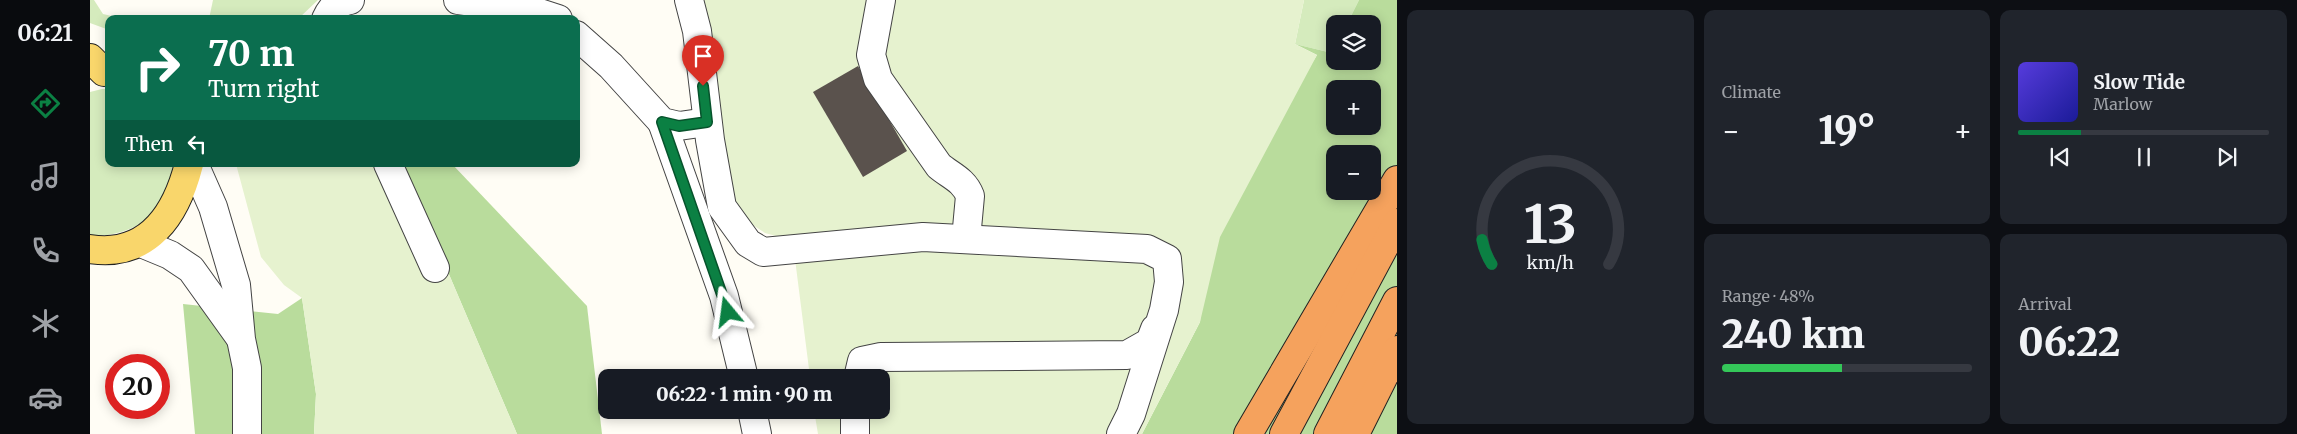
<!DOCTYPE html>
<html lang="en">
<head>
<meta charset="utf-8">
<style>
	:root { --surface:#171b24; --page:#20242c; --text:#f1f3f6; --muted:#9ea1a6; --line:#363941; --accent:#0b8043 }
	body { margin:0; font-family:Merriweather,serif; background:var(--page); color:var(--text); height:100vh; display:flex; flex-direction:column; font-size:19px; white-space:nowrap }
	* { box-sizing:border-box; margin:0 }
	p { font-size:16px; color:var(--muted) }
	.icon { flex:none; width:28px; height:28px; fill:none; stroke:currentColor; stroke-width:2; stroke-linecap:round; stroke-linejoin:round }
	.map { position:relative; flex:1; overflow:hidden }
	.details { display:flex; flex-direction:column; gap:10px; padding:10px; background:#0d0f14; width:900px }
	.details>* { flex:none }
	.top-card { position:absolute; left:15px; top:15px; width:475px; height:152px; border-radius:10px; box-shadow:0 2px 12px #0003; background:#0b6e4f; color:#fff; overflow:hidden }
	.controls { position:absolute; left:1236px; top:15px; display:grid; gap:10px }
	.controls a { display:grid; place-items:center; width:55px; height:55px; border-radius:10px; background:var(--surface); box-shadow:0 2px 12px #0003; font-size:25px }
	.speed { position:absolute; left:15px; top:354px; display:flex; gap:10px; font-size:25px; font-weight:700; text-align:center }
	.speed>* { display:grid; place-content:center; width:65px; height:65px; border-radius:50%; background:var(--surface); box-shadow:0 2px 12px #0003; line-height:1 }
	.speed .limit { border:8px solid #d22; background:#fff; color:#111 }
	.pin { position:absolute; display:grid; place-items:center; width:42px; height:42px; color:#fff; margin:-51px -21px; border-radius:50% 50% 50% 0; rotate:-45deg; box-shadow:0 0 5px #0007 }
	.pin .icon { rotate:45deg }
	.me { position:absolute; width:55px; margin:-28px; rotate:344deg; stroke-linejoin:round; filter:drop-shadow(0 0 4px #0008) }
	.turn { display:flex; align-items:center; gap:18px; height:105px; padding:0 20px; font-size:22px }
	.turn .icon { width:65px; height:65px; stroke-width:2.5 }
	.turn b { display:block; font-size:35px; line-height:42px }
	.then { display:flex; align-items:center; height:48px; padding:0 20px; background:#0003; gap:10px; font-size:19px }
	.big { font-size:38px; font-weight:800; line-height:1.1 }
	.details .widget { flex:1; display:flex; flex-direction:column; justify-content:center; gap:8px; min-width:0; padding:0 18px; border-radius:10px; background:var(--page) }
	.details .dial { align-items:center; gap:0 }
	.dial svg { height:130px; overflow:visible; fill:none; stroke:var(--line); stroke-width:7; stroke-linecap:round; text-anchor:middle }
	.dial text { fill:var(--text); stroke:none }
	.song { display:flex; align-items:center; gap:15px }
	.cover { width:60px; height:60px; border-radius:8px; background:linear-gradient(135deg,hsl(250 70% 55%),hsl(240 70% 35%)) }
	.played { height:5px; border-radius:2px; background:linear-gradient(90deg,var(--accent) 25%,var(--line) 25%) }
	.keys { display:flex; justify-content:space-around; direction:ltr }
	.heat { display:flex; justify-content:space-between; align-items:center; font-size:28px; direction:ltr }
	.charge { height:8px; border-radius:4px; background:linear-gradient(90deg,#34c759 48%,var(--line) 0) }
	.details .tiles { flex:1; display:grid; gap:10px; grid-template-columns:repeat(3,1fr) }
	.widget:first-child { grid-row:span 2 }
	.trip { position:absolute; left:508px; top:369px; width:292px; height:50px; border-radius:10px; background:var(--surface); box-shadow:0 2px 12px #0003; font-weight:800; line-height:50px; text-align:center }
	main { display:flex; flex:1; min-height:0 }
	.tab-bar { display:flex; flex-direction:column; width:90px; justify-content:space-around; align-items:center; background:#090b0e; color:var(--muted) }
	.tab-bar .icon { width:35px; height:35px }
	.tab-bar .current { color:var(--accent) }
	.tab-bar b { font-size:22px; color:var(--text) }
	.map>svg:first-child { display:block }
</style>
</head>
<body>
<main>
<nav class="tab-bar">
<b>06:21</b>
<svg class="icon current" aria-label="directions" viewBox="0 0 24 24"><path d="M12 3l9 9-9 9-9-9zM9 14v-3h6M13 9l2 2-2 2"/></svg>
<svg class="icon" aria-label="music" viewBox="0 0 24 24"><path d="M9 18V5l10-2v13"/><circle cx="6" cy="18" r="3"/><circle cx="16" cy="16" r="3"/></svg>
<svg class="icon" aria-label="phone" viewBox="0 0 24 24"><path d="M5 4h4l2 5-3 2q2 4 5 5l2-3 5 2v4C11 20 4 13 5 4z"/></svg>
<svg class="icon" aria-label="climate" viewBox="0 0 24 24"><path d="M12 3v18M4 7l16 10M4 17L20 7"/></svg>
<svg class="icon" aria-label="car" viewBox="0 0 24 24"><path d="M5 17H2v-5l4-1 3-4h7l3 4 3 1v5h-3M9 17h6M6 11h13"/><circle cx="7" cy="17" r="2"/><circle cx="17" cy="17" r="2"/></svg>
</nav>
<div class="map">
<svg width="1307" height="434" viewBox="0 0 1307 434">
	<rect width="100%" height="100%" fill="#fffdf5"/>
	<g fill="#d5ebbd">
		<polygon points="0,0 4,0 13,14 35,19 19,19 19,30 0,23"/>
		<polygon points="123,0 228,0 208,19 119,19"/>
		<polygon points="1214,0 1269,0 1257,24 1245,24 1245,47 1242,53 1205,44"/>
		<path d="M12,89H19V164H84C77,212 49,236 0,236V92Z"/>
	</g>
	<g fill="#b9dc9c" fill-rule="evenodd">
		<path d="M1269,0H1307V434H1052L1110,322L1117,235L1227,55L1205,44L1242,53L1245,47V61H1282V24H1257ZM1245,89H1282V126H1245ZM1245,154H1282V191H1245Z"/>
		<polygon points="312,164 362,164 497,306 512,434 427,434"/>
		<polygon points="212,298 226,394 224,434 105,434 93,304 188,314"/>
	</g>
	<g fill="#e6f2cf">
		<polygon points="608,0 1214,0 1205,44 1227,55 1130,237 1110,322 1052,434 728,434 724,410 791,410 791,378 720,377 705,259 697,239 675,233 652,218 636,174"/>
		<polygon points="146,164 312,164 427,434 224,434 226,394 212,298 194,285 171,257"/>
	</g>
	<polygon fill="#5a524d" points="768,66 817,151 773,177 723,92"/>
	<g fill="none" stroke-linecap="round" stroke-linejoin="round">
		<defs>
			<g id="minor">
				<polyline points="368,0 437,9 468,19"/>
				<polyline points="599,0 607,31 620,140 632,207 658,243 673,252 833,237 1057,249 1077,259 1079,282 1074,310 1041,414 1031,434"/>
				<path d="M791,0L781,55L788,79L849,166C861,176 874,180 880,196L876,239"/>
				<path d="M236,19C242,6 247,3 260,0"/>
				<polyline points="486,35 521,66 572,122 589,126 617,122"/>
				<polyline points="572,122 634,296 654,378"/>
				<polyline points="104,164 123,207 146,285 151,339 157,368 157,434"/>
				<polyline points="298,164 345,268"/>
				<polyline points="51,243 80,255 101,269 149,336"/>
				<polyline points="768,378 772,361 791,357 1037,355 1060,342 1065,329"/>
				<polyline points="662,410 667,434"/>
				<polyline points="765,410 765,434"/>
			</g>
			<g id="major">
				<polyline points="0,58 14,72"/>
				<path d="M0,249C58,258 86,215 99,164"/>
			</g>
			<g id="highway">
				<polyline points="1158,434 1307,180"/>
				<polyline points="1194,434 1307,223"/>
				<polyline points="1238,434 1307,301"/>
				<polyline points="1265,434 1307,350"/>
			</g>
		</defs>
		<use href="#minor" stroke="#444" stroke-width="30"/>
		<use href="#major" stroke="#222" stroke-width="30"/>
		<use href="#highway" stroke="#222" stroke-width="30"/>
		<use href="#minor" stroke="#fff" stroke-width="28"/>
		<use href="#major" stroke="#f9d66b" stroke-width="28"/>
		<use href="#highway" stroke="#f5a25d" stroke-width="28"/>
	</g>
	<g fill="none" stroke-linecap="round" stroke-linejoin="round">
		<defs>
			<polyline id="route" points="613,86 617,122 589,126 572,122 638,312"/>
		</defs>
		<use href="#route" stroke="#07532c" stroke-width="12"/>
		<use href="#route" stroke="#0b8043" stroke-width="9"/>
	</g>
</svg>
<div class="controls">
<a><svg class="icon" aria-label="layers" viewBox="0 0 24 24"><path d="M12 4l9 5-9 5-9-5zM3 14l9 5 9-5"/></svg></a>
<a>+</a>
<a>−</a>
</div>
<div class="speed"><div class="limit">20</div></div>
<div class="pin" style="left:613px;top:86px;background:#d93025"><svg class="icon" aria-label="arrive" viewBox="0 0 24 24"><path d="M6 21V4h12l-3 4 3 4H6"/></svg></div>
<svg class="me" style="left:638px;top:312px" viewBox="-20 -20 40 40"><path d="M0-17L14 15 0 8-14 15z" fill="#0b8043" stroke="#fff" stroke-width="4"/></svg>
<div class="trip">06:22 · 1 min · 90 m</div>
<div class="top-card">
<div class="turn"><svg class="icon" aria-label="right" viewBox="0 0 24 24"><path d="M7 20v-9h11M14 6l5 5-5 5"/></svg><div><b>70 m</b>Turn right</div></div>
<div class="then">Then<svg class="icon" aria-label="left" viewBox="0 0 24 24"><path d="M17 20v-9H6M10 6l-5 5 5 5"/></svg></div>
</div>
</div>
<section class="details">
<div class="tiles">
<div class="widget dial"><svg viewBox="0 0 100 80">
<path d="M14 69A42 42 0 1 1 86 69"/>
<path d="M14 69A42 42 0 0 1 8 54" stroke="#0b8043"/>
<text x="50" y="56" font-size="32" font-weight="700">13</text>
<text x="50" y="72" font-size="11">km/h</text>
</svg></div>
<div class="widget"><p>Climate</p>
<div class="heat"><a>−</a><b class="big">19°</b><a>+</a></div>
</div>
<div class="widget">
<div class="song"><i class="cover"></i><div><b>Slow Tide</b><p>Marlow</p></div></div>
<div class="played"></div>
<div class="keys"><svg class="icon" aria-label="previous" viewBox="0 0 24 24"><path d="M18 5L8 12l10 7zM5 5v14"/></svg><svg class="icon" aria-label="pause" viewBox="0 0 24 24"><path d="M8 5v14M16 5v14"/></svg><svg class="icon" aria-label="next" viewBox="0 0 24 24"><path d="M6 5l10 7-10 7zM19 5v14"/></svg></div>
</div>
<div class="widget"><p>Range · 48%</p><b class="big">240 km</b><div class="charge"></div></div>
<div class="widget"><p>Arrival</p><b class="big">06:22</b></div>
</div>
</section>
</main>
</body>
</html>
